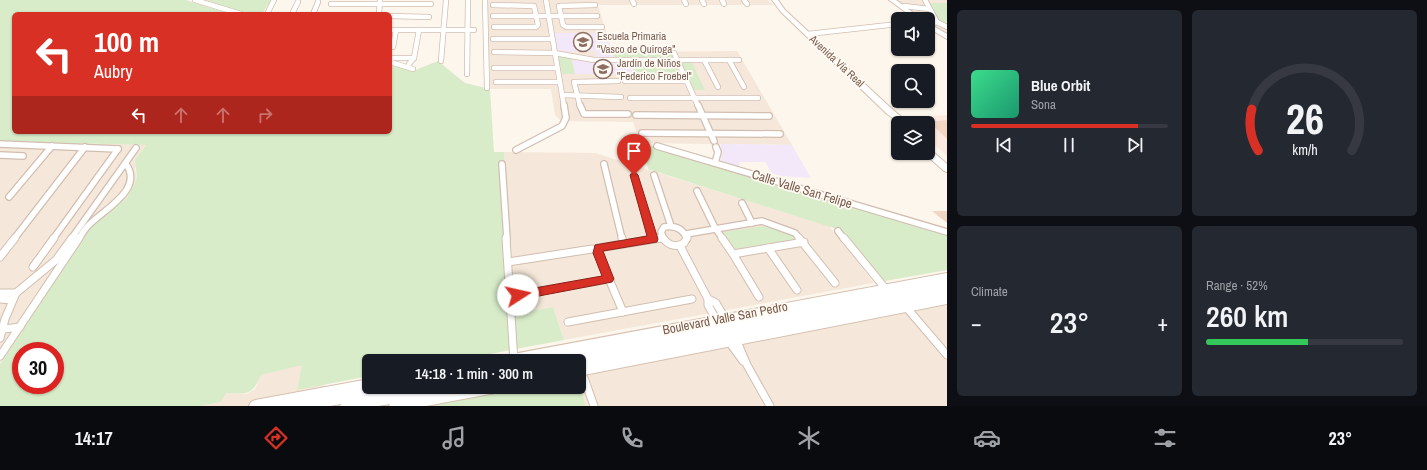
<!DOCTYPE html>
<html lang="en">
<head>
<meta charset="utf-8">
<style>
	:root { --surface:#171b24; --page:#242831; --text:#f1f3f6; --muted:#9ea1a6; --line:#363941; --accent:#d93025 }
	body { margin:0; font-family:"Archivo Narrow",sans-serif; background:var(--page); color:var(--text); height:100vh; display:flex; flex-direction:column; font-size:15px; white-space:nowrap }
	* { box-sizing:border-box; margin:0 }
	p { font-size:13px; color:var(--muted) }
	.icon { flex:none; width:22px; height:22px; fill:none; stroke:currentColor; stroke-width:2; stroke-linecap:round; stroke-linejoin:round }
	.map { position:relative; flex:1; overflow:hidden }
	.drawer { display:flex; flex-direction:column; gap:10px; padding:10px; background:#0d0f14; width:480px }
	.drawer>* { flex:none }
	.hud { position:absolute; left:12px; top:12px; width:380px; height:122px; border-radius:6px; box-shadow:0 1px 3px #0004; background:#d93025; color:#fff; overflow:hidden }
	.buttons { position:absolute; left:891px; top:12px; display:grid; gap:8px }
	.buttons a { display:grid; place-items:center; width:44px; height:44px; border-radius:6px; background:var(--surface); box-shadow:0 1px 3px #0004; font-size:20px }
	.speed { position:absolute; left:12px; top:342px; display:flex; gap:8px; font-size:20px; font-weight:700; text-align:center }
	.speed>* { display:grid; place-content:center; width:52px; height:52px; border-radius:50%; background:var(--surface); box-shadow:0 1px 3px #0004; line-height:1 }
	.speed .limit { border:6px solid #d22; background:#fff; color:#111 }
	.pin { position:absolute; display:grid; place-items:center; width:34px; height:34px; color:#fff; margin:-41px -17px; border-radius:50% 50% 50% 0; rotate:-45deg; box-shadow:0 0 4px #0007 }
	.pin .icon { rotate:45deg }
	.me { position:absolute; width:44px; margin:-22px; rotate:80deg; stroke-linejoin:round; filter:drop-shadow(0 0 3px #0008) }
	.turn { display:flex; align-items:center; gap:14px; height:84px; padding:0 16px; font-size:18px }
	.turn .icon { width:52px; height:52px; stroke-width:2.5 }
	.turn b { display:block; font-size:28px; line-height:34px }
	.lanes { display:flex; align-items:center; height:38px; padding:0 16px; background:#0003; justify-content:center; gap:20px; direction:ltr }
	.lanes .off { opacity:.35 }
	.big { font-size:30px; font-weight:600; line-height:1.1 }
	.drawer .widget { flex:1; display:flex; flex-direction:column; justify-content:center; gap:6px; min-width:0; padding:0 14px; border-radius:6px; background:var(--page) }
	.drawer .dial { align-items:center; gap:0 }
	.dial svg { height:104px; overflow:visible; fill:none; stroke:var(--line); stroke-width:7; stroke-linecap:round; text-anchor:middle }
	.dial text { fill:var(--text); stroke:none }
	.song { display:flex; align-items:center; gap:12px }
	.cover { width:48px; height:48px; border-radius:6px; background:linear-gradient(135deg,hsl(150 70% 55%),hsl(160 70% 35%)) }
	.played { height:4px; border-radius:2px; background:linear-gradient(90deg,var(--accent) 85%,var(--line) 85%) }
	.keys { display:flex; justify-content:space-around; direction:ltr }
	.heat { display:flex; justify-content:space-between; align-items:center; font-size:22px; direction:ltr }
	.charge { height:6px; border-radius:3px; background:linear-gradient(90deg,#34c759 52%,var(--line) 0) }
	.drawer .tiles { flex:1; display:grid; gap:10px; grid-template-columns:repeat(2,1fr) }
	.trip { position:absolute; left:362px; top:354px; width:224px; height:40px; border-radius:6px; background:var(--surface); box-shadow:0 1px 3px #0004; font-weight:600; line-height:40px; text-align:center }
	.tabs { display:flex; height:64px; justify-content:space-around; align-items:center; background:#090b0e; color:var(--muted) }
	.tabs .icon { width:28px; height:28px }
	.tabs .selected { color:var(--accent) }
	.tabs b { font-size:18px; color:var(--text) }
	main { display:flex; flex:1; min-height:0 }
	.map>svg:first-child { display:block }
</style>
</head>
<body>
<main>
<div class="map">
<svg width="947" height="406" viewBox="0 0 947 406">
	<rect width="100%" height="100%" fill="#fdf6ec"/>
	<g fill="#f5e8da">
		<polygon points="487,0 768,0 773,5 598,5 612,52 737,51 792,145 640,143 633,122 561,121 555,115 551,89 490,89"/>
		<polygon points="896,0 947,0 947,35 928,23 928,19 922,19"/>
		<polygon points="0,141 146,145 135,169 137,178 127,199 94,222 0,364"/>
		<polygon points="504,152 595,153 829,226 874,283 564,340 553,307 513,314"/>
		<polygon points="947,304 947,406 586,406 579,384 579,376"/>
		<polygon points="303,364 297,389 325,384 325,406 201,406 221,402 226,393 247,394 255,389 261,375"/>
	</g>
	<polygon fill="#fde8e0" points="947,115 947,156 928,138 928,123 912,123 908,119"/>
	<g fill="#f3e8fa">
		<polygon points="555,33 606,33 613,57 597,57 595,51 558,52"/>
		<polygon points="572,60 604,64 631,62 635,74 575,74"/>
		<polygon points="721,144 792,145 811,178 781,176 772,173 765,162 740,162 739,167 721,161"/>
	</g>
	<g fill="#d8ecc9" fill-rule="evenodd">
		<path d="M0,0H186L230,14H14V132H390V64L413,71L438,61L465,83L490,89L494,152H504L513,314L553,307L564,340L452,361H369V376L297,390L302,365L261,375C252,396 247,394 226,393L221,402L201,406H0V364L94,222L127,198L137,178L135,160L146,145L0,141ZM21,351H55V385H21Z"/>
		<polygon points="206,0 271,0 262,14 248,14"/>
		<polygon points="929,3 947,3 947,26 939,21"/>
		<polygon points="613,53 671,53 674,59 614,58"/>
		<polygon points="562,56 571,58 575,74 562,74 559,58"/>
		<polygon points="631,62 675,62 680,73 635,74"/>
		<polygon points="681,63 692,63 705,90 694,90"/>
		<polygon points="642,143 947,234 947,270 885,281 843,231 648,169"/>
		<polygon points="764,226 793,235 796,239 735,249 724,232"/>
		<polygon points="579,384 586,406 429,406 523,387 579,387"/>
	</g>
	<g fill="#f3d5c3">
		<polygon points="947,120 947,139 929,122"/>
		<polygon points="932,211 947,211 947,223"/>
	</g>
	<g fill="none" stroke-linecap="round" stroke-linejoin="round">
		<defs>
			<g id="street-far2">
				<polyline points="195,0 241,14"/>
				<polyline points="485,0 487,88"/>
				<polyline points="546,0 564,106"/>
				<polyline points="632,0 634,4"/>
				<polyline points="684,0 686,4"/>
				<polyline points="702,0 704,4"/>
				<polyline points="722,0 724,4"/>
				<polyline points="744,0 747,4"/>
				<polyline points="925,0 937,22 947,27"/>
				<polyline points="331,4 431,4"/>
				<polyline points="493,5 534,6 538,25 536,27 494,27"/>
				<polyline points="595,5 559,6 563,25 566,27 602,27"/>
				<polyline points="904,6 929,9"/>
				<polyline points="267,14 274,0"/>
				<polyline points="292,14 298,2"/>
				<polyline points="313,14 318,2"/>
				<polyline points="379,14 380,0"/>
				<polyline points="390,16 429,17"/>
				<polyline points="493,16 597,16"/>
				<polyline points="928,24 937,22"/>
				<polyline points="390,30 474,30"/>
				<polyline points="808,34 898,24"/>
				<polyline points="493,39 552,39"/>
				<polyline points="393,47 396,30"/>
				<polyline points="494,52 554,53 594,60 739,60"/>
				<polyline points="674,53 698,106"/>
				<polyline points="390,58 414,58"/>
				<polyline points="704,60 718,87"/>
				<polyline points="729,60 744,87"/>
				<polyline points="441,61 446,0"/>
				<polyline points="390,62 413,69"/>
				<polyline points="409,64 414,58 419,30"/>
				<polyline points="494,68 557,68"/>
				<polyline points="467,74 468,0"/>
				<polyline points="625,81 687,81"/>
				<polyline points="496,82 560,82"/>
				<polyline points="562,95 621,97"/>
				<polyline points="630,98 758,98"/>
				<polyline points="580,106 574,82 618,81"/>
			</g>
			<g id="street-far1">
				<polyline points="580,105 584,114 628,114"/>
				<polyline points="698,105 714,141"/>
				<polyline points="636,115 769,116"/>
				<polyline points="642,133 780,134"/>
				<polyline points="0,144 118,149"/>
				<polyline points="657,146 947,232"/>
				<polyline points="516,150 562,126 566,118 564,105"/>
				<polyline points="0,155 23,156"/>
				<polyline points="715,163 718,152 716,147"/>
				<polyline points="502,164 507,239"/>
				<polyline points="604,164 622,239"/>
				<polyline points="634,175 653,239"/>
				<polyline points="654,175 671,226"/>
				<polyline points="697,191 715,228 723,239"/>
				<polyline points="9,197 52,146"/>
				<polyline points="742,203 752,223"/>
				<polyline points="838,231 844,239"/>
				<polyline points="686,234 762,221 795,233 800,239"/>
				<polyline points="14,239 85,147"/>
				<polyline points="53,239 118,149"/>
				<polyline points="71,239 136,148"/>
				<path d="M79,239C81,235 83,232 86,228C100,211 145,191 126,164"/>
				<polyline points="656,239 661,238"/>
				<path d="M664,239L661,232L664,227C675,225 683,228 687,239"/>
			</g>
			<g id="street">
				<polyline points="506,238 514,361"/>
				<polyline points="622,238 623,244"/>
				<path d="M663,238C668,245 676,248 684,243L687,238"/>
				<polyline points="722,238 733,254 804,242"/>
				<polyline points="799,238 835,283"/>
				<polyline points="844,238 885,288"/>
				<polyline points="680,246 708,299 716,303 727,322"/>
				<polyline points="768,248 797,290"/>
				<polyline points="733,254 759,297"/>
				<polyline points="0,257 15,238"/>
				<polyline points="508,262 592,249"/>
				<polyline points="33,267 54,238"/>
				<polyline points="0,293 16,293"/>
				<polyline points="518,295 609,279"/>
				<polyline points="0,299 12,300"/>
				<polyline points="708,299 708,305 718,323"/>
				<polyline points="906,307 947,355"/>
				<polyline points="623,312 598,253 598,248 661,238"/>
				<polyline points="568,322 692,299"/>
				<polyline points="4,329 20,327"/>
				<polyline points="0,338 5,319 16,293 56,260 72,238"/>
				<polyline points="727,339 743,361"/>
				<polyline points="736,339 747,365 770,406"/>
				<polyline points="0,356 79,238"/>
				<polyline points="584,378 594,406"/>
			</g>
			<g id="secondary">
				<polygon points="772,0 778,0 785,10 893,110 909,123 900,123 887,114 781,12"/>
				<polygon points="889,0 896,0 922,19 915,19"/>
				<polygon points="928,23 947,34 947,39 928,28"/>
				<polygon points="928,149 931,150 947,164 947,172 944,171 925,154 924,153 928,153"/>
				<polygon points="947,273 947,304 579,376 579,361 574,361 574,359 566,361 496,361 498,357 502,356"/>
				<polygon points="369,379 369,387 407,387 406,389 417,387 454,387 453,389 464,387 501,387 499,391 495,393 426,406 389,406 390,404 378,406 340,406 341,404 330,406 249,406 251,402 255,400"/>
			</g>
		</defs>
		<use href="#street-far2" stroke="#d1beb0" stroke-width="6"/>
		<use href="#street-far1" stroke="#d1beb0" stroke-width="8"/>
		<use href="#street" stroke="#d1beb0" stroke-width="9"/>
		<use href="#secondary" stroke="#d6c0b0" stroke-width="2"/>
		<use href="#street-far2" stroke="#fff" stroke-width="4.5"/>
		<use href="#street-far1" stroke="#fff" stroke-width="5.5"/>
		<use href="#street" stroke="#fff" stroke-width="7"/>
		<use href="#secondary" fill="#fff" fill-rule="evenodd"/>
	</g>
	<polygon fill="#d93025" stroke="#8d1f18" points="634,172 638,175 658,239 657,242 603,251 614,279 612,282 518,300 514,298 512,295 514,292 518,291 602,276 593,253 595,245 647,236 630,175"/>
	<defs>
		<symbol id="school-ring" viewBox="-11 -11 22 22"><circle r="9.5" fill="#fffaf3" stroke="#8d6e63" stroke-width="1.5"/><path d="M0-5L7-2L0 1L-7-2ZM-4 1L0 2.5L4 1V4Q0 6-4 4Z" fill="#8d6e63"/></symbol>
	</defs>
	<g fill-rule="evenodd">
		<use href="#school-ring" x="572" y="31" width="22" height="22"/>
		<use href="#school-ring" x="592" y="58" width="22" height="22"/>
	</g>
	<g text-anchor="middle" dominant-baseline="central" stroke-width="3.5" stroke-linejoin="round" paint-order="stroke">
		<g font-size="11" fill="#785e54" stroke="#fffaf3" text-anchor="start">
			<text x="597" y="36">Escuela Primaria<tspan x="597" dy="13">"Vasco de Quiroga"</tspan></text>
			<text x="617" y="63">Jardín de Niños<tspan x="617" dy="13">"Federico Froebel"</tspan></text>
		</g>
		<g font-size="11" fill="#7a5c4d" stroke="#fffaf3">
			<text transform="translate(837 61) rotate(43)">Avenida Vía Real</text>
		</g>
		<g font-size="13" fill="#7a5c4d" stroke="#fffaf3">
			<text transform="translate(802 189) rotate(17)">Calle Valle San Felipe</text>
			<text transform="translate(725 318) rotate(-11)">Boulevard Valle San Pedro</text>
		</g>
	</g>
</svg>
<div class="buttons">
<a><svg class="icon" aria-label="sound" viewBox="0 0 24 24"><path d="M4 9h4l5-4v14l-5-4H4zM17 9q2 3 0 6"/></svg></a>
<a><svg class="icon" aria-label="search" viewBox="0 0 24 24"><circle cx="10" cy="10" r="6"/><path d="M15 15l6 6"/></svg></a>
<a><svg class="icon" aria-label="layers" viewBox="0 0 24 24"><path d="M12 4l9 5-9 5-9-5zM3 14l9 5 9-5"/></svg></a>
</div>
<div class="speed"><div class="limit">30</div></div>
<div class="pin" style="left:634px;top:175px;background:#d93025"><svg class="icon" aria-label="arrive" viewBox="0 0 24 24"><path d="M6 21V4h12l-3 4 3 4H6"/></svg></div>
<svg class="me" style="left:518px;top:295px" viewBox="-20 -20 40 40"><circle r="19" fill="#fff"/><path d="M0-13L10 11 0 6-10 11z" fill="#d93025"/></svg>
<div class="trip">14:18 · 1 min · 300 m</div>
<div class="hud">
<div class="turn"><svg class="icon" aria-label="left" viewBox="0 0 24 24"><path d="M17 20v-9H6M10 6l-5 5 5 5"/></svg><div><b>100 m</b>Aubry</div></div>
<div class="lanes"><svg class="icon" aria-label="left" viewBox="0 0 24 24"><path d="M17 20v-9H6M10 6l-5 5 5 5"/></svg><svg class="icon off" aria-label="ahead" viewBox="0 0 24 24"><path d="M12 20V5M6 11l6-6 6 6"/></svg><svg class="icon off" aria-label="ahead" viewBox="0 0 24 24"><path d="M12 20V5M6 11l6-6 6 6"/></svg><svg class="icon off" aria-label="right" viewBox="0 0 24 24"><path d="M7 20v-9h11M14 6l5 5-5 5"/></svg></div>
</div>
</div>
<section class="drawer">
<div class="tiles">
<div class="widget">
<div class="song"><i class="cover"></i><div><b>Blue Orbit</b><p>Sona</p></div></div>
<div class="played"></div>
<div class="keys"><svg class="icon" aria-label="previous" viewBox="0 0 24 24"><path d="M18 5L8 12l10 7zM5 5v14"/></svg><svg class="icon" aria-label="pause" viewBox="0 0 24 24"><path d="M8 5v14M16 5v14"/></svg><svg class="icon" aria-label="next" viewBox="0 0 24 24"><path d="M6 5l10 7-10 7zM19 5v14"/></svg></div>
</div>
<div class="widget dial"><svg viewBox="0 0 100 80">
<path d="M14 69A42 42 0 1 1 86 69"/>
<path d="M14 69A42 42 0 0 1 9 37" stroke="#d93025"/>
<text x="50" y="56" font-size="32" font-weight="700">26</text>
<text x="50" y="72" font-size="11">km/h</text>
</svg></div>
<div class="widget"><p>Climate</p>
<div class="heat"><a>−</a><b class="big">23°</b><a>+</a></div>
</div>
<div class="widget"><p>Range · 52%</p><b class="big">260 km</b><div class="charge"></div></div>
</div>
</section>
</main>
<nav class="tabs">
<b>14:17</b>
<svg class="icon selected" aria-label="directions" viewBox="0 0 24 24"><path d="M12 3l9 9-9 9-9-9zM9 14v-3h6M13 9l2 2-2 2"/></svg>
<svg class="icon" aria-label="music" viewBox="0 0 24 24"><path d="M9 18V5l10-2v13"/><circle cx="6" cy="18" r="3"/><circle cx="16" cy="16" r="3"/></svg>
<svg class="icon" aria-label="phone" viewBox="0 0 24 24"><path d="M5 4h4l2 5-3 2q2 4 5 5l2-3 5 2v4C11 20 4 13 5 4z"/></svg>
<svg class="icon" aria-label="climate" viewBox="0 0 24 24"><path d="M12 3v18M4 7l16 10M4 17L20 7"/></svg>
<svg class="icon" aria-label="car" viewBox="0 0 24 24"><path d="M5 17H2v-5l4-1 3-4h7l3 4 3 1v5h-3M9 17h6M6 11h13"/><circle cx="7" cy="17" r="2"/><circle cx="17" cy="17" r="2"/></svg>
<svg class="icon" aria-label="filters" viewBox="0 0 24 24"><path d="M4 7h16M4 17h16"/><circle cx="9" cy="7" r="2"/><circle cx="15" cy="17" r="2"/></svg>
<b>23°</b>
</nav>
</body>
</html>
